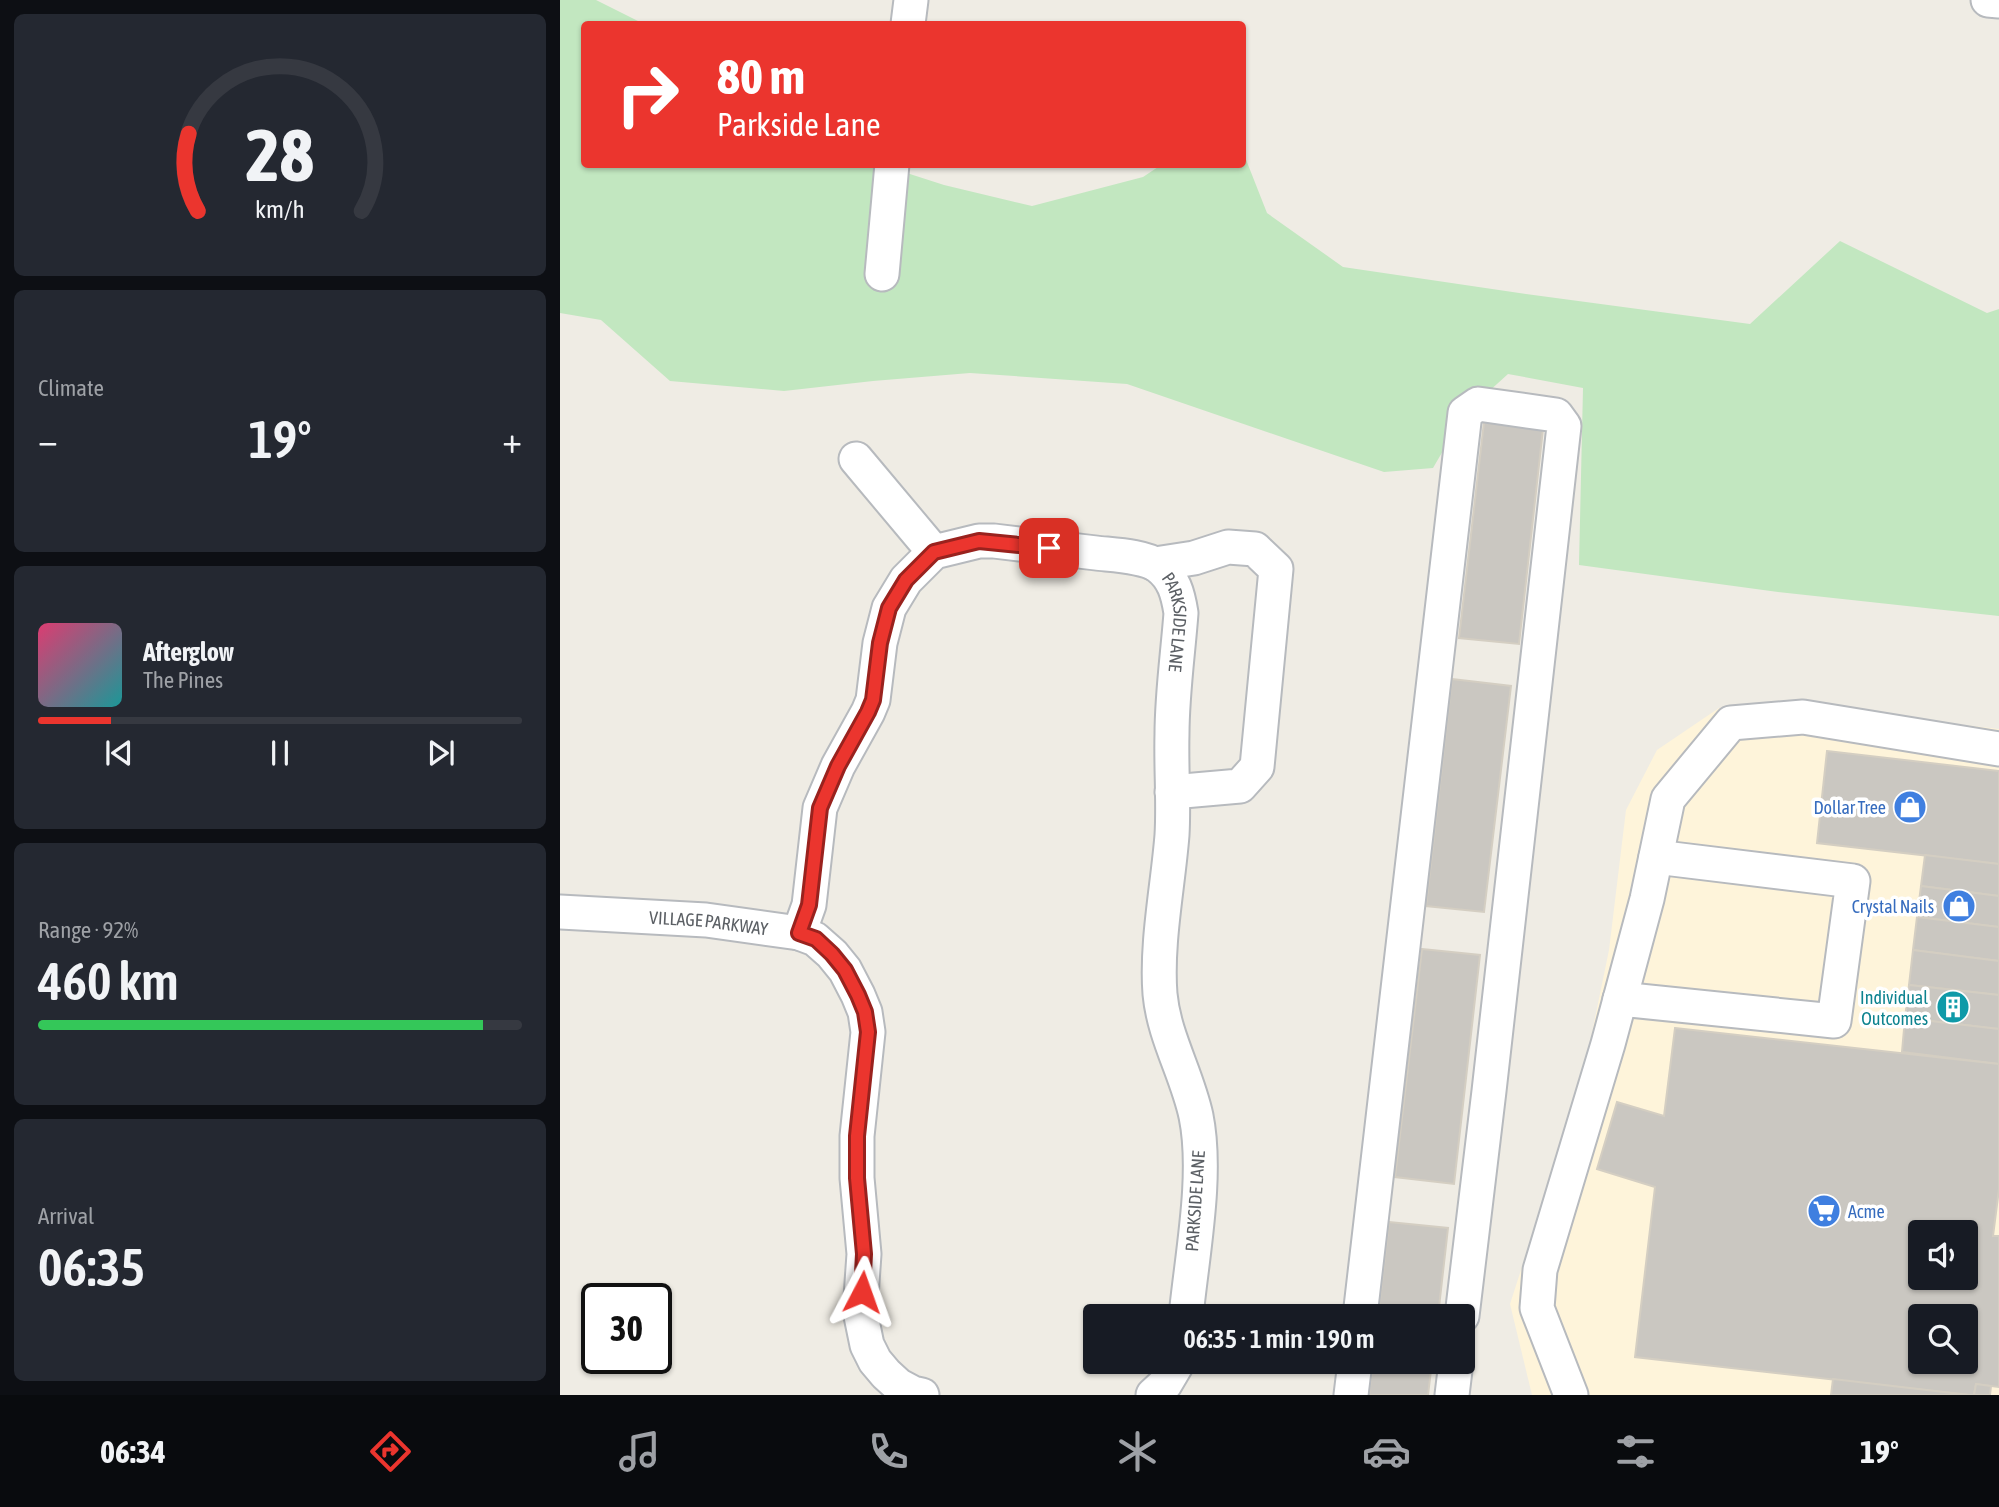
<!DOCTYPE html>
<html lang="en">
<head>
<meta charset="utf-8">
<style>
	:root { --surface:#171b24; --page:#242831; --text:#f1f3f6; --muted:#9ea1a6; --line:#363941; --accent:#eb352e }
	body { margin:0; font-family:"Asap Condensed",sans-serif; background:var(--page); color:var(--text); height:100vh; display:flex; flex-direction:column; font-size:26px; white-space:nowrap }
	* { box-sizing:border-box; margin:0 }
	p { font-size:23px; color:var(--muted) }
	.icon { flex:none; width:38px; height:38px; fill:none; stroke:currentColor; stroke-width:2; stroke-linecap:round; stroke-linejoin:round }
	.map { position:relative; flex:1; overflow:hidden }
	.sheet { display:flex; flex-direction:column; gap:14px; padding:14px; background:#0d0f14; width:560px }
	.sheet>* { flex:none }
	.hud { position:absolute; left:21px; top:21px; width:665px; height:147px; border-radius:7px; box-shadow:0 2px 5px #0004; background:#eb352e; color:#fff; overflow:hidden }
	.buttons { position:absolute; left:1348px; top:1220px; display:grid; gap:14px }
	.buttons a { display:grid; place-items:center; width:70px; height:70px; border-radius:7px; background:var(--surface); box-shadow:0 2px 5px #0004; font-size:35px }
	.speed { position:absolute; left:21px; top:1283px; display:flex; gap:14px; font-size:35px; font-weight:700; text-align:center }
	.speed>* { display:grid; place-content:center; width:91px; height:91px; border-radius:50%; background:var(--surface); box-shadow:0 2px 5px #0004; line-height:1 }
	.speed .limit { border:4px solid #111; border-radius:10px; background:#fff; color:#111 }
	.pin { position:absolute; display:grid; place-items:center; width:60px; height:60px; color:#fff; margin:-30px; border-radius:14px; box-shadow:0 4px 10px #0006 }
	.me { position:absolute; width:77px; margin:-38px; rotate:4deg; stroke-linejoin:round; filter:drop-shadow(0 0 5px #0008) }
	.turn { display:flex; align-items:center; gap:24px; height:147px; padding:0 21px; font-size:32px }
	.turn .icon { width:91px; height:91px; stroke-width:2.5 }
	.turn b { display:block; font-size:49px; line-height:60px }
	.big { font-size:52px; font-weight:600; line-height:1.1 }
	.sheet .tile { flex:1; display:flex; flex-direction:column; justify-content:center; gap:10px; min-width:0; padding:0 24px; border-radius:10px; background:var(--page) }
	.sheet .dial { align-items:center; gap:0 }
	.dial svg { height:182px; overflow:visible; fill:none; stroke:var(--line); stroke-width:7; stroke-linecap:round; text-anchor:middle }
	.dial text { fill:var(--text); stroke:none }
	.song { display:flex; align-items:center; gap:21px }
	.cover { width:84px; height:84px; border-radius:10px; background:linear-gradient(135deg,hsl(340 70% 55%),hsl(180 70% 35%)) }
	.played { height:7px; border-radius:4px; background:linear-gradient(90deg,var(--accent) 15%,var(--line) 15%) }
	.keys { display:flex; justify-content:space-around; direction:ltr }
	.heat { display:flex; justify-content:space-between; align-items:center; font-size:38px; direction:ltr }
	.charge { height:10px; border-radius:5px; background:linear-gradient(90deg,#34c759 92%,var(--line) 0) }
	.trip { position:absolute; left:523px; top:1304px; width:392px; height:70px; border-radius:7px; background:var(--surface); box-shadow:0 2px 5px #0004; font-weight:600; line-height:70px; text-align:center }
	.tab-bar { display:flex; height:112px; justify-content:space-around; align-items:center; background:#090b0e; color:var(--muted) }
	.tab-bar .icon { width:49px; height:49px }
	.tab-bar .current { color:var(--accent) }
	.tab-bar b { font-size:32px; color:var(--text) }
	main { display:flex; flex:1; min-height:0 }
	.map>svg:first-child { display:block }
</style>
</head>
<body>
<main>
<section class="sheet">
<div class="tile dial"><svg viewBox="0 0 100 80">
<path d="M14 69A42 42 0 1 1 86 69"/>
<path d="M14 69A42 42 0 0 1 10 35" stroke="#eb352e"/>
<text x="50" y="56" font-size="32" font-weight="700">28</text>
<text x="50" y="72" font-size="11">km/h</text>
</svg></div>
<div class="tile"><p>Climate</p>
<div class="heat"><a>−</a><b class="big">19°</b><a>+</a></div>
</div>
<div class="tile">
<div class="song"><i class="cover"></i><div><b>Afterglow</b><p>The Pines</p></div></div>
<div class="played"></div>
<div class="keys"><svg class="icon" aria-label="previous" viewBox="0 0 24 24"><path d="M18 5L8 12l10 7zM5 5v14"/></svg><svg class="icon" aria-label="pause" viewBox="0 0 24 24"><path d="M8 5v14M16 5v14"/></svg><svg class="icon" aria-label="next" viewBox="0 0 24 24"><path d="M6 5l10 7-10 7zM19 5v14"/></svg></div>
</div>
<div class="tile"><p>Range · 92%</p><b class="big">460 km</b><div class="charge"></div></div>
<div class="tile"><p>Arrival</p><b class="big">06:35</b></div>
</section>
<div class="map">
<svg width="1439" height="1395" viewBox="0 0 1439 1395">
	<rect width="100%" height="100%" fill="#efece4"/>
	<path fill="#fef4da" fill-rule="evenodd" d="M1217,703L1439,729V1395H972L950,1304L1022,1081L1049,950L1066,810L1097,750L1159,708ZM1360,1232H1405V1278H1360ZM1360,1316H1405V1362H1360Z"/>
	<polygon fill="#c2e7c0" points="0,0 36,0 84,24 24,24 24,164 322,165 384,185 472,206 583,177 601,165 682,164 683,152 707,213 783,267 966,294 1190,324 1280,241 1427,313 1439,309 1439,616 1218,592 1019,565 1023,388 948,374 905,413 873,468 824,472 567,384 410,373 313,381 224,391 110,381 41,320 0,313"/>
	<g fill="#cac7c1" stroke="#d4cec2" stroke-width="2" fill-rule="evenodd">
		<polygon points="924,422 983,429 959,644 899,638"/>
		<polygon points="892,679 951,686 924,912 866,906"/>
		<polygon points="1267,751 1439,771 1439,864 1257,843"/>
		<polygon points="1365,855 1439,864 1439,896 1361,886"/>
		<polygon points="1361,886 1439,896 1439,927 1357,917"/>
		<polygon points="1357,917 1439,927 1439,961 1353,950"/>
		<polygon points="862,949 920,955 894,1184 835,1177"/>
		<polygon points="1353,950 1439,961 1439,995 1349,985"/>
		<polygon points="1349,985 1439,995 1439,1029 1345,1018"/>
		<polygon points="1345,1018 1439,1029 1439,1064 1342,1052"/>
		<path d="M1115,1028L1439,1064V1189L1433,1236H1439V1387L1416,1384L1414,1395H1409L1075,1357L1095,1187L1037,1169L1057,1102L1104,1116ZM1360,1232H1405V1278H1360ZM1360,1316H1405V1362H1360Z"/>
		<polygon points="829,1222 888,1228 878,1316 818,1316"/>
		<polygon points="813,1362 872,1362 868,1395 809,1395"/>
		<polygon points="1273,1379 1409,1395 1271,1395"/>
		<polygon points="1416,1384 1431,1386 1430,1395 1414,1395"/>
	</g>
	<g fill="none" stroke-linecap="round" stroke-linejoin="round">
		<defs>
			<g id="minor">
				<polyline points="1428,0 1439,1"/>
				<polyline points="348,24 351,0"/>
				<polyline points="322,274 332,164"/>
				<polyline points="296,459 374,552"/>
				<polyline points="595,564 634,558 668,547 695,549 716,569 697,767 680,786 612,792"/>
				<path id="s1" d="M0,912L146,920L239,933L255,939L272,954L285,970L298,995L305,1012L308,1032L297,1136V1178L304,1254L300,1311L307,1345L315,1361L326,1374L338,1385L353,1393L362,1395"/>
				<path id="s2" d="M239,933L249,905L260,808L278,766L308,712L313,700L320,643L329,608L346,580L374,552L419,541H434C468,545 502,549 536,553C553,555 584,556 598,566C614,578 618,594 621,613C618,653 612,694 612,734C611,768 614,802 612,835C608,886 596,943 600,994C604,1037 627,1074 636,1116C648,1175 632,1255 626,1316"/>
				<polyline points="1060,999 1274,1021 1293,881 1096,857"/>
				<polyline points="800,1316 905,413 918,404 996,415 1004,426 929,1091 902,1316"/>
				<polyline points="593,1395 605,1384 618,1362"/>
				<polyline points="791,1395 795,1362"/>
				<polyline points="892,1395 896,1362"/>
				<polyline points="1011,1395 977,1308 980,1270 1048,1044 1087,899 1108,799 1171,723 1243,717 1439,749"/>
			</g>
		</defs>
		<use href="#minor" stroke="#b7babe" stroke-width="37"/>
		<use href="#minor" stroke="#fff" stroke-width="33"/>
	</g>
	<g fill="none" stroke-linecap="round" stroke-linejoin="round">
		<defs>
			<polyline id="route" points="302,1292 304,1254 297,1178 297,1136 308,1032 305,1012 298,995 285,970 272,954 256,939 239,933 249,905 260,808 278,766 308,712 313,700 320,643 329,608 346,580 374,552 419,541 489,548"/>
		</defs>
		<use href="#route" stroke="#99221e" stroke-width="18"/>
		<use href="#route" stroke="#eb352e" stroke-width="12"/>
	</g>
	<defs>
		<symbol id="shop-disc" viewBox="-11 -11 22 22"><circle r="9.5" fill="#3f7fe0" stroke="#fff"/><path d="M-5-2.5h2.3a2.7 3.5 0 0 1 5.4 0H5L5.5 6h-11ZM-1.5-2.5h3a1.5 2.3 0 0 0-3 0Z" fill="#fff"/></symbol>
		<symbol id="building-disc" viewBox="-11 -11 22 22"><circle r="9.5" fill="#0f9aa8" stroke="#fff"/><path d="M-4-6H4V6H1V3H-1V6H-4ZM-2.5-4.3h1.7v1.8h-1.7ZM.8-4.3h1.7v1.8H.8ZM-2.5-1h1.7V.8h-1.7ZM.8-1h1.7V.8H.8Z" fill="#fff"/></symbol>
		<symbol id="supermarket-disc" viewBox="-11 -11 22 22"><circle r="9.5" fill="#3f7fe0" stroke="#fff"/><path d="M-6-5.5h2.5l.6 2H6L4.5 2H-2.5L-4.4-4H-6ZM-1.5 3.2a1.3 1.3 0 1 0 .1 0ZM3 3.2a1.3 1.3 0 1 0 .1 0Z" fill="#fff"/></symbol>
	</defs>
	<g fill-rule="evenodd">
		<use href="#shop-disc" x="1331" y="788" width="38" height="38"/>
		<use href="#shop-disc" x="1380" y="887" width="38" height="38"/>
		<use href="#building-disc" x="1374" y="988" width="38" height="38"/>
		<use href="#supermarket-disc" x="1245" y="1192" width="38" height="38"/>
	</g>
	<g text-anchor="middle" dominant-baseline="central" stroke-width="7" stroke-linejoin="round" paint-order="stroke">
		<g font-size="18" fill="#5c6065" stroke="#fff">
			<text stroke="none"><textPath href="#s2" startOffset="704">PARKSIDE LANE</textPath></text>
			<text stroke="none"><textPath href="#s1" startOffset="149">VILLAGE PARKWAY</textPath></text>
			<text transform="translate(635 1201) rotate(-86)">PARKSIDE LANE</text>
		</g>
		<g font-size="18" fill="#366cbe" stroke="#fff" text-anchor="end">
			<text x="1326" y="807">Dollar Tree</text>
			<text x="1374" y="906">Crystal Nails</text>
			<text x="1288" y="1211" text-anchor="start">Acme</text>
		</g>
		<g font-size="18" fill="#0d838f" stroke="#fff" text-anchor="end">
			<text x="1368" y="997">Individual<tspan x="1368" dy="21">Outcomes</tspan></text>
		</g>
	</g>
</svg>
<div class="buttons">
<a><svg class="icon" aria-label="sound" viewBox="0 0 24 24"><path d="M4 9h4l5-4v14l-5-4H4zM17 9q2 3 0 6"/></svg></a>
<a><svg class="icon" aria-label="search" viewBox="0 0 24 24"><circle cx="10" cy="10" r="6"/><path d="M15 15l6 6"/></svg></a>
</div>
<div class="speed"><div class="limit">30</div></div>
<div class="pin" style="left:489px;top:548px;background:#d93025"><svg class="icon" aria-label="arrive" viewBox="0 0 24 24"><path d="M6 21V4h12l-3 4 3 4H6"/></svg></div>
<svg class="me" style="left:302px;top:1292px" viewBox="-20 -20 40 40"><path d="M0-17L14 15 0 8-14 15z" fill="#eb352e" stroke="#fff" stroke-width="4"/></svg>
<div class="trip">06:35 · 1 min · 190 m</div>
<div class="hud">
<div class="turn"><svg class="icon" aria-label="right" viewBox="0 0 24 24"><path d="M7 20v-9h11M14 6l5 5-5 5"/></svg><div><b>80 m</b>Parkside Lane</div></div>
</div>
</div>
</main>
<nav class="tab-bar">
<b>06:34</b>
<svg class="icon current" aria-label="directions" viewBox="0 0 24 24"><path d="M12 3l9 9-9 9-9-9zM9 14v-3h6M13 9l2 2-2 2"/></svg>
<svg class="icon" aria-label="music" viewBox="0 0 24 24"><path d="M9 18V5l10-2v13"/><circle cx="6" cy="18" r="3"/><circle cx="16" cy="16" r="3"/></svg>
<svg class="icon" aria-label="phone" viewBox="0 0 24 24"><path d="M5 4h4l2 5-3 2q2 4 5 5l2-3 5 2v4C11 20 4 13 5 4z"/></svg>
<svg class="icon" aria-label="climate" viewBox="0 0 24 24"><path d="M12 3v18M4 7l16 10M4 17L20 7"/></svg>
<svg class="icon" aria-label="car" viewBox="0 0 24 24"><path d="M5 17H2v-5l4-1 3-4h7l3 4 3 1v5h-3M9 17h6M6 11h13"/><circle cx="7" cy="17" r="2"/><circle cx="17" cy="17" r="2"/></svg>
<svg class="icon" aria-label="filters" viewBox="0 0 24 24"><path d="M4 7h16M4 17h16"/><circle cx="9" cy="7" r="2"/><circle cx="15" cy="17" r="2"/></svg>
<b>19°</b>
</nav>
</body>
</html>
